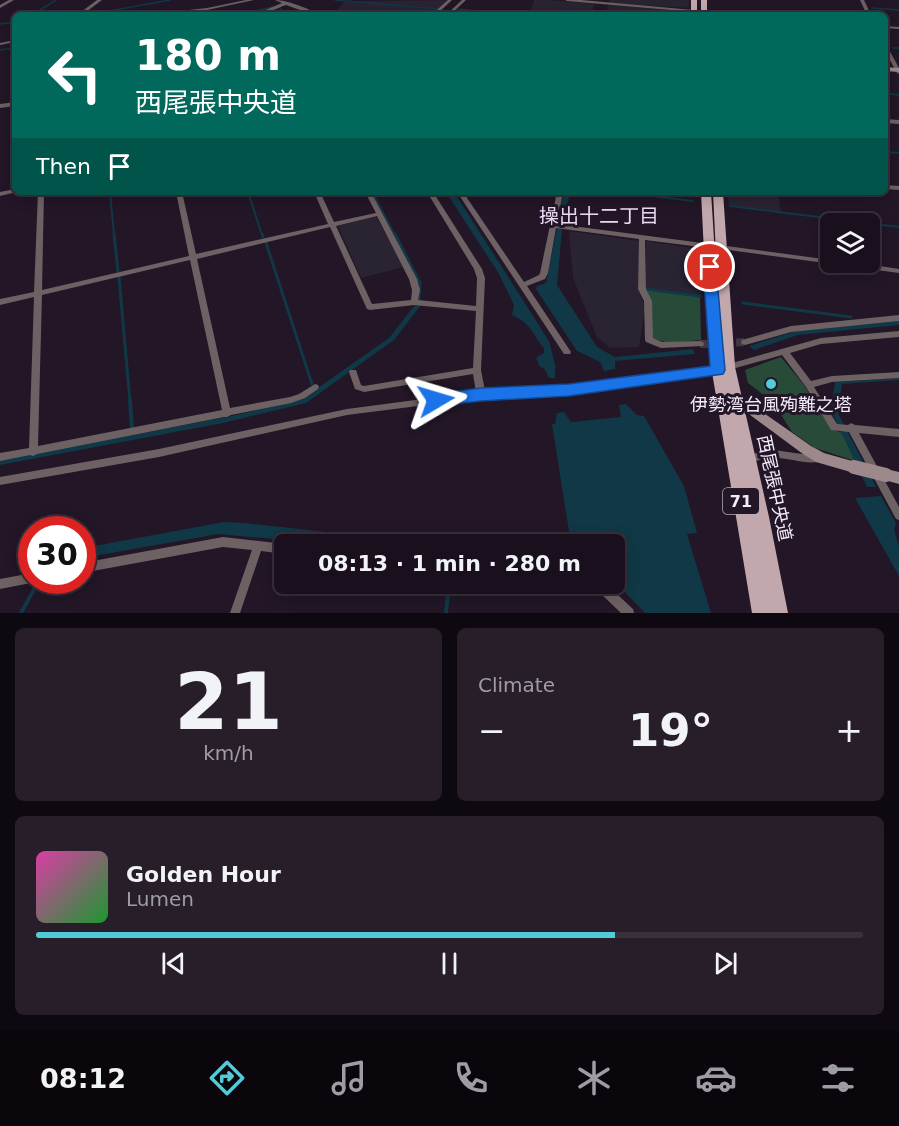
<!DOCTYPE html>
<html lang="en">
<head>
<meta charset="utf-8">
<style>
	:root { --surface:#1a101d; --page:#271e2a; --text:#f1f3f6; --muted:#9f9da4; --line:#38303b; --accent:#52cbd9 }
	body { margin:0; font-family:"DejaVu Sans","Noto Sans JP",sans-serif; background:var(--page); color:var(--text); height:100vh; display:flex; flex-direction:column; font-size:22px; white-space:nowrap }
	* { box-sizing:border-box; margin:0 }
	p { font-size:20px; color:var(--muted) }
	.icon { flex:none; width:33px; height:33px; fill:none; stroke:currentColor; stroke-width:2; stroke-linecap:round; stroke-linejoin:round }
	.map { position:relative; height:613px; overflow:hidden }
	.panel { display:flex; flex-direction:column; gap:15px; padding:15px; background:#0e0910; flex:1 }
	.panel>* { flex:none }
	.hud { position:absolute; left:12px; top:12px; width:876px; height:183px; border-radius:9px; box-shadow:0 3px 15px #0003,0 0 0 2px var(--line); background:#00695c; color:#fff; overflow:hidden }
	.buttons { position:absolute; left:820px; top:213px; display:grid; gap:12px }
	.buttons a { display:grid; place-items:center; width:60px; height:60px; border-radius:9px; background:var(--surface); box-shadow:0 3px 15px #0003,0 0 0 2px var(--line); font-size:30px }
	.speed { position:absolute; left:18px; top:516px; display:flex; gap:12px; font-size:30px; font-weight:700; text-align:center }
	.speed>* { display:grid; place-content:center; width:78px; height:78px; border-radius:50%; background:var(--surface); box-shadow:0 3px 15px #0003,0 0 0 2px var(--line); line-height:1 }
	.speed .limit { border:9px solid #d22; background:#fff; color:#111 }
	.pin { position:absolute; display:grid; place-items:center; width:51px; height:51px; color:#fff; margin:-26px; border:3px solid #fff; border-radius:50%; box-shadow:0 2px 6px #0007 }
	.me { position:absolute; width:66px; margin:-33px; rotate:83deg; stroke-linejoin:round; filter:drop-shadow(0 0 4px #0008) }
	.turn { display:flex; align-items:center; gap:21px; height:126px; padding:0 24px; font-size:27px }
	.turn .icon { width:78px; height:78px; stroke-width:2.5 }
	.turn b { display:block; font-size:42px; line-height:51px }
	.then { display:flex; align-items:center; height:57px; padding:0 24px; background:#0003; gap:12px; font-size:22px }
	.big { font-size:45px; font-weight:800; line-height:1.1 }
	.panel .card { flex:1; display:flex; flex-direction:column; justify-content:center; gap:9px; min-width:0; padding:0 21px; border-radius:9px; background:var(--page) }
	.panel .dial { align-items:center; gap:0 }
	.dial b { font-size:78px; line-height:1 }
	.song { display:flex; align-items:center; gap:18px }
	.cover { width:72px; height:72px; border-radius:9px; background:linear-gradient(135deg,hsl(320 70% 55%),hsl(130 70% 35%)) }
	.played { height:6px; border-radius:3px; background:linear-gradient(90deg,var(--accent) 70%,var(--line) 70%) }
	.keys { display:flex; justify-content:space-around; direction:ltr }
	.heat { display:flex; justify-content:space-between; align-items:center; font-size:33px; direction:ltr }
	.panel .tiles { flex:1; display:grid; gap:15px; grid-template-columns:1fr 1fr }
	.card:last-child { grid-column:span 2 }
	.trip { position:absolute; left:274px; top:534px; width:351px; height:60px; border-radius:9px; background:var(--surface); box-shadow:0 3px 15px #0003,0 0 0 2px var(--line); font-weight:800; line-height:60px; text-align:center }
	.tab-bar { display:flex; height:96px; justify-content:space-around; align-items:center; background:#0a060c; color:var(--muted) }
	.tab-bar .icon { width:42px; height:42px }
	.tab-bar .on { color:var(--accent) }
	.tab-bar b { font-size:27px; color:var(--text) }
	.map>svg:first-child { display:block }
</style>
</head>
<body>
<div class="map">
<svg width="899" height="613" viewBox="0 0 899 613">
	<rect width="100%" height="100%" fill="#221627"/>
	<g fill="#292332">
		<polygon points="346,0 356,1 449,0 432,15 333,15"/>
		<polygon points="534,0 551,0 594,4 592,15 529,15"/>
		<polygon points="609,0 689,0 689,8 609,3"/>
		<polygon points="608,4 689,12 689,15 606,15"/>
		<polygon points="727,192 778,192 781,213 729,206"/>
		<polygon points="376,216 404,267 361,278 338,226"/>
		<polygon points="569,231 640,241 638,287 645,308 639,347 610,348 597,337 573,278"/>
		<polygon points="646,241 699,249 701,295 646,288"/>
	</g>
	<g fill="#284b39">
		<polygon points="646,289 700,296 701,340 669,343 654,339 651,334"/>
		<polygon points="781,357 804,385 831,429 843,433 855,461 815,448 792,432 773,402 748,383 745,370"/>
	</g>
	<g fill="#103846">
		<path d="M446,192H454L549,341L556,368H555V378H549L544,368L540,367L536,358L544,353V348C531,334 534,325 512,315L514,305L499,274Z"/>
		<polygon points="564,192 570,192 562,230 557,285 597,347 615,357 693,349 695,354 615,361 615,369 604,371 600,362 577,351 536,289 537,286 546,283"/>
		<polygon points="415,305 421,305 394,340 306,403 223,423 0,465 0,460 227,417 295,401 305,397 389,338"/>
		<polygon points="899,321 899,325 798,335 754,350 749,346 796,331"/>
		<polygon points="899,378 899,380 842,384 838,413 876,487 867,487 831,411 835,382"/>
		<polygon points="626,404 637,415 644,416 684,486 697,533 687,534 711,613 645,613 615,582 615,544 571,544 552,424 555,424 557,413 564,412 571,422 621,417 619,405"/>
		<polygon points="881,496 896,523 894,529 899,547 899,576 855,498"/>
		<polygon points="224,522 244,523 435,544 330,544 218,534 83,558 83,548"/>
	</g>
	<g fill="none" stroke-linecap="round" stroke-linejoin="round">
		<g stroke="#103846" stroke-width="1.5">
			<polyline points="335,0 438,9"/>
			<polyline points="280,8 284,15"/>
			<polyline points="872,8 899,10"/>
			<polyline points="458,9 521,15"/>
			<polyline points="32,15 56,0"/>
			<polyline points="87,15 170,0"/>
			<polyline points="239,15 272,7"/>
			<polyline points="0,24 15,22"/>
			<polyline points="893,48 899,48"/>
			<polyline points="0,50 15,48"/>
			<polyline points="885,93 899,95"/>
		</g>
		<g stroke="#103846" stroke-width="2">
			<polyline points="885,152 899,153"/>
			<polyline points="110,192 114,235"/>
			<polyline points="248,192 262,235"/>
			<polyline points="372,192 395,235"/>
			<polyline points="618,192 693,201"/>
			<polyline points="730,206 899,227"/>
		</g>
		<g stroke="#103846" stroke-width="3">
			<polyline points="114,234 118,271"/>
			<polyline points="262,234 263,237"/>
			<polyline points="395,234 420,283 419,300"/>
			<polyline points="266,243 312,384"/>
			<polyline points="119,277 130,402"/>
			<polyline points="646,289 700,296"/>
			<polyline points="743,303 851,317"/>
		</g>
		<g stroke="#103846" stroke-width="4">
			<polyline points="130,400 132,429"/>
			<polyline points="21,613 38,582"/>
			<polyline points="446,613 449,584"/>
		</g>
		<polyline stroke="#423646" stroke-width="8" stroke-dasharray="8 4" stroke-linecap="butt" points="700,344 745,342"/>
		<g fill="#6e6163" fill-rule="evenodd">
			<polygon points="9,0 14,0 0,8 0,5"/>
			<polygon points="97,0 102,0 82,15 77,15"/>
			<polygon points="246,0 254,0 207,10 164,15 150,15 152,14 207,8"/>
			<path d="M275,0C288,0 309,9 320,15H314L286,5C273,10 262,15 248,15L263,11L282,3Z"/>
			<polygon points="448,0 452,0 436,15 431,15"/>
			<polygon points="462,0 466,0 450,15 446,15"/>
			<polygon points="565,0 581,0 694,10 696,11 694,12 567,1"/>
			<polygon points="860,0 864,0 871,15 867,15"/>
			<polygon points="704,11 744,14 746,15 702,13 702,12"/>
			<polygon points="885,26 899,27 899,29 885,28"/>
			<polygon points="15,40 15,42 0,45 0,43"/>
			<polygon points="885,45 887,46 899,68 899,74 897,73 885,51"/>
			<polygon points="15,102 15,106 0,108 0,104"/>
			<polygon points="885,119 899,120 899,124 885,123"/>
			<polygon points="885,185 899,186 899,190 885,189"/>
			<polygon points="15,189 15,192 17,192 0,196 0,192"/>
			<path d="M38,192H44L42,290L189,256L176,192H182L196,254L328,224L314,192H320L334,222L376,213L365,192H371L417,279L420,290L418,300L476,306L477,278L474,269L427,192H433L482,269L485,278L481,370L485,391L569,387L718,367L821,338L899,331V337L821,344L790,353L811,381L832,376L899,372V378L832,382L814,387L837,424L848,425L851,423L855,425L899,429V437L859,433L899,507V520L896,519L849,432L831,430L806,387L782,355L718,373L569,393L481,398L347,415L159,457L0,485V477L159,449L347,409L476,392L473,374L364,392L355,389L349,372L350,370H356L361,385L364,386L473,368L476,311L414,305L370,310L367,309L330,227L197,259L230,408L290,397L299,394L315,384L318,385L319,387L318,389L305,398L291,403L231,415L227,417H224L37,454L33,456L30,455L0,461V453L29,448L34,297L0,305V299L34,292ZM377,216L409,279L412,290L411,300L372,304L336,226ZM190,260L222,410L38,446L42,295Z"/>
			<polygon points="457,192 463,192 524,282 539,275 540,273 557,192 563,192 557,224 710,244 711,246 708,248 645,240 646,289 652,301 653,338 662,342 700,341 703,342 704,344 703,346 661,348 646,342 645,340 644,301 638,289 639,239 556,228 548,273 545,279 527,286 571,352 570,354 564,354"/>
			<polygon points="719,245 831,260 831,262 854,262 899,269 899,273 721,249 719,249 718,247"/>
			<polygon points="899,315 899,321 791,332 745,345 742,344 741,342 742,340 791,326"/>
			<path d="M768,450C780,450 791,453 803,454C810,455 817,454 823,455L825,458L823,461C805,466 787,456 768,458C761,458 755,462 749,464L746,463L744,460L746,457L759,452Z"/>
			<polygon points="223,537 286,544 285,554 261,551 240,613 230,613 252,550 223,547 82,573 82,563"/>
			<polygon points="32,573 32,580 36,580 36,582 0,589 0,579"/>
			<polygon points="581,584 606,584 633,609 634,613 621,613 598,591 582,588"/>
		</g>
		<g fill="#9d898c" fill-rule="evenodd">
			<polygon points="885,67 899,68 899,72 885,71"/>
			<polygon points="734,392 811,446 824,453 859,463 860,467 859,471 854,473 816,462 803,454 730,400 728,397 730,394"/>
			<polygon points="886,469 899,472 899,484 881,479 879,475 881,471"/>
		</g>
		<g fill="#c2a8ac" fill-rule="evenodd">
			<rect x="691" y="0" width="6" height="15"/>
			<rect x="701" y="0" width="6" height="15"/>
			<polygon points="701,192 711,192 719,318 713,192 723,192 735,367 769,517 788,613 770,613 742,462 770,613 752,613 709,354"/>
		</g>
		<polyline stroke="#9d898c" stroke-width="14" points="854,467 886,475"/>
	</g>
	<polygon fill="#1a73e8" stroke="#114b97" stroke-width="1.5" points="710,263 716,267 725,370 723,374 569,396 481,401 436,406 431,405 428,400 431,396 436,394 481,388 569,384 710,366 703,267"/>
	<circle fill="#52cbd9" stroke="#221627" stroke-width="2" cx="771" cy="384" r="6"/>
	<g text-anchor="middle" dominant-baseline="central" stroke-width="6" stroke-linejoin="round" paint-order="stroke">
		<rect fill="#221627" stroke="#b5abb9" stroke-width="1.5" x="723" y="488" width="36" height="26" rx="4.5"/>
		<g font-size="16" font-weight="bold" fill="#f4ebf8">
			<text x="741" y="501">71</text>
		</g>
		<g font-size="18" fill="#f4ebf8" stroke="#221627">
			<text x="771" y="404">伊勢湾台風殉難之塔</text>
		</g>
		<g font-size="18" fill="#f4ebf8" stroke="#221627">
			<text transform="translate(775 488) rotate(78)">西尾張中央道</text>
		</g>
		<g font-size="20" fill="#ead9f2" stroke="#221627">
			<text x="599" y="216">操出十二丁目</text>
		</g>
	</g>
</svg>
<div class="buttons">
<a><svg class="icon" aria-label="layers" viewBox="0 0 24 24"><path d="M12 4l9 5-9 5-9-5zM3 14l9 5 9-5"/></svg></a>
</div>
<div class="speed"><div class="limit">30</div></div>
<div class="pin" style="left:710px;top:267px;background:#d93025"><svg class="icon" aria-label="arrive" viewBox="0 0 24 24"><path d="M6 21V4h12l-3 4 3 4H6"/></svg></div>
<svg class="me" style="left:436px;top:400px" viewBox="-20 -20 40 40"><path d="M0-17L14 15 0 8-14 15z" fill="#1a73e8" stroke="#fff" stroke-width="4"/></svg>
<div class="trip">08:13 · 1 min · 280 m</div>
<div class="hud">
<div class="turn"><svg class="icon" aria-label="left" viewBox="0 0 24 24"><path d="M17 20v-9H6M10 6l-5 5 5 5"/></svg><div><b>180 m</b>西尾張中央道</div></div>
<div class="then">Then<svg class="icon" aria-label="arrive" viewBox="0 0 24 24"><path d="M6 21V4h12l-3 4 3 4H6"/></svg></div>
</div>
</div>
<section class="panel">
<div class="tiles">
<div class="card dial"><b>21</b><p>km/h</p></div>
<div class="card"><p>Climate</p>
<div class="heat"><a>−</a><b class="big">19°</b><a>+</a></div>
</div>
<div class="card">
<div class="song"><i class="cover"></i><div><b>Golden Hour</b><p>Lumen</p></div></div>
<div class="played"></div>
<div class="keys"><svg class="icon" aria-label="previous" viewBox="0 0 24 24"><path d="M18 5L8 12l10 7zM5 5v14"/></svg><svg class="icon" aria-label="pause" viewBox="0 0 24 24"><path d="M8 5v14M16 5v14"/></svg><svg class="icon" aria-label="next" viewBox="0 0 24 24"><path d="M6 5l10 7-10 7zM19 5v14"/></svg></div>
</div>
</div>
</section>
<nav class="tab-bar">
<b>08:12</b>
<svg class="icon on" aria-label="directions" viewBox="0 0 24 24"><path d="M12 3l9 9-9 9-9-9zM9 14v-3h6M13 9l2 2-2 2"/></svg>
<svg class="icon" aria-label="music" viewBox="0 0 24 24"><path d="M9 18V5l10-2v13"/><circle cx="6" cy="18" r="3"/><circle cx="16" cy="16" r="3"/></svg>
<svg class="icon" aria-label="phone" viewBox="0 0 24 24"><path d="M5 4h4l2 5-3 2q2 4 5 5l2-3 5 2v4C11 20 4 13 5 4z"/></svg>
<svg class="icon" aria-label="climate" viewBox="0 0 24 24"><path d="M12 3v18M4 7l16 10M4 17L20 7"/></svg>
<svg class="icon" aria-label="car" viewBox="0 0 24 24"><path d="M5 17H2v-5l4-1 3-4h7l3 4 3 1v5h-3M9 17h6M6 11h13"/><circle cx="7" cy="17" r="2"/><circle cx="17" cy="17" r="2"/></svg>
<svg class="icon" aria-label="filters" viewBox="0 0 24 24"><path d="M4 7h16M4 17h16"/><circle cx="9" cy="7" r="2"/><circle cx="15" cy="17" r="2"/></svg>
</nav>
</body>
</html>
